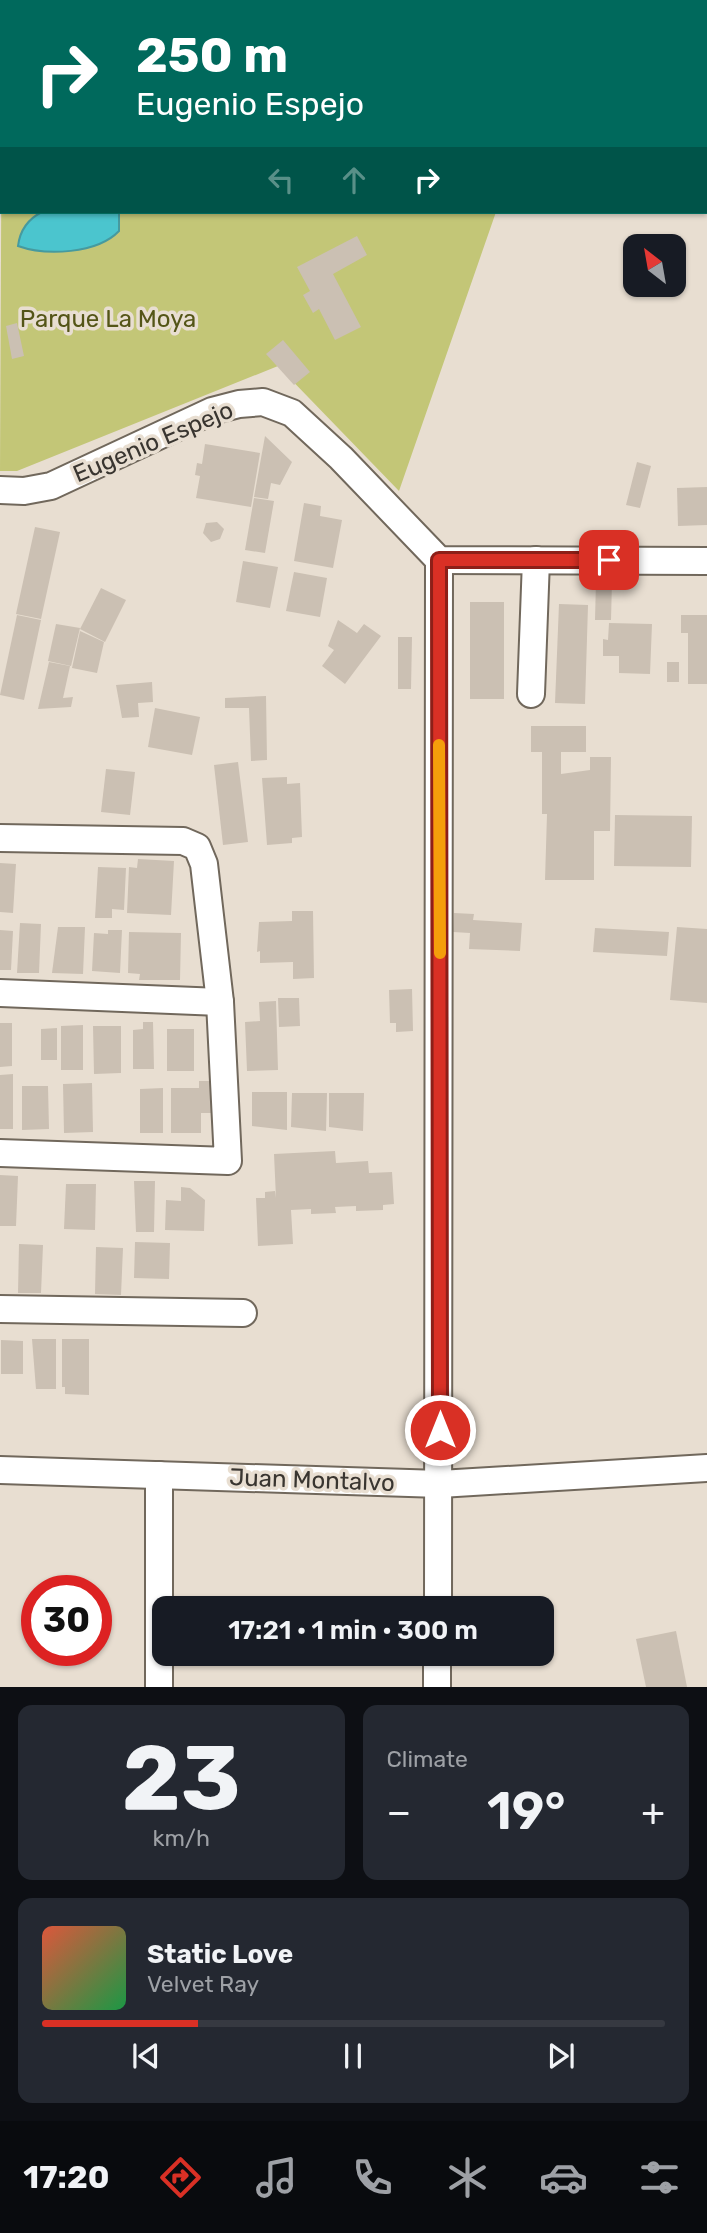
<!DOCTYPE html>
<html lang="en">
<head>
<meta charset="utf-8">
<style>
	:root { --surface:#171b24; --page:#242831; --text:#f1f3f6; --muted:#9ea1a6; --line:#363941; --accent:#d93025 }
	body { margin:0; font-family:Rubik,sans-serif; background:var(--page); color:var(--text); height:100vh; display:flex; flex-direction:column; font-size:26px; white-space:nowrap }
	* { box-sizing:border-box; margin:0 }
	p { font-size:23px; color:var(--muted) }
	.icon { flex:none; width:38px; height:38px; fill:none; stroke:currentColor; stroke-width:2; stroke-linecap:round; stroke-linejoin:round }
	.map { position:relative; height:1687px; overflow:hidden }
	.side { display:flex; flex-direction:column; gap:18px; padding:18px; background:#0d0f14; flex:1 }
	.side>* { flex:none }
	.banner { position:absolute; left:0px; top:0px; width:707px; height:214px; box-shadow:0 2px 5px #0004; background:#00695c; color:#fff; overflow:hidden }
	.needle { width:46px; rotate:329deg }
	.buttons { position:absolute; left:623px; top:234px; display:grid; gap:14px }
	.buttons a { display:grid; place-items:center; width:63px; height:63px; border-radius:14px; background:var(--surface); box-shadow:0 2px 5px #0004; font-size:35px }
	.speed { position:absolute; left:21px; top:1575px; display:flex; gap:14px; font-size:35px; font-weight:700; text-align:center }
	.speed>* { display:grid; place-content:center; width:91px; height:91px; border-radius:50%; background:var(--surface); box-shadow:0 2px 5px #0004; line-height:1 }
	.speed .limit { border:10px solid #d22; background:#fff; color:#111 }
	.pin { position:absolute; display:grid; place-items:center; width:60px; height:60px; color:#fff; margin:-30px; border-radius:14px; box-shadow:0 4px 10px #0006 }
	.me { position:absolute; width:77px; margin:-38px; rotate:0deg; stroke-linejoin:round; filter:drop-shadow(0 0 5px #0008) }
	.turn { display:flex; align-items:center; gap:24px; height:147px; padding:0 21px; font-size:32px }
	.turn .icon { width:91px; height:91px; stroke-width:2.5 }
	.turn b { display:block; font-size:49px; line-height:60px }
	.lanes { display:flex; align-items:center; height:66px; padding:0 21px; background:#0003; justify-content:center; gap:35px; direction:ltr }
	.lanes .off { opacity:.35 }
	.big { font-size:52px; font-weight:600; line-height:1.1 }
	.side .tile { flex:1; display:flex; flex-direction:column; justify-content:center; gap:10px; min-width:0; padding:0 24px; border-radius:14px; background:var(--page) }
	.side .dial { align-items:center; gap:0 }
	.dial b { font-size:91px; line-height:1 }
	.song { display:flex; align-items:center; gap:21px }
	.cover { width:84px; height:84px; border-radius:10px; background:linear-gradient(135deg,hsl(10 70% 55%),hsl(140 70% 35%)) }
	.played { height:7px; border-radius:4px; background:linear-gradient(90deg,var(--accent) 25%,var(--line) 25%) }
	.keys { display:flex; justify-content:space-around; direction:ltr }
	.heat { display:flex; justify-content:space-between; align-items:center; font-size:38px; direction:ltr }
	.side .tiles { flex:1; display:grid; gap:18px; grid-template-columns:1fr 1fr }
	.tile:last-child { grid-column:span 2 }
	.trip { position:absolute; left:152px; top:1596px; width:402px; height:70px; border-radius:14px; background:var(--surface); box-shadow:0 2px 5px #0004; font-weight:600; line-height:70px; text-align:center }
	.menu { display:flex; height:112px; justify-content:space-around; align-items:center; background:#090b0e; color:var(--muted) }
	.menu .icon { width:49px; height:49px }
	.menu .active { color:var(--accent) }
	.menu b { font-size:32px; color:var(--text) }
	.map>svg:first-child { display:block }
</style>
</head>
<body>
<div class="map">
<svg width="707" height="1687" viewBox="0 0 707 1687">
	<rect width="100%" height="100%" fill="#e8ded1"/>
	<g fill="#c3c677">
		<polygon points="79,0 570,0 70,2"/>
		<polygon points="2,37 2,212 496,212 399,491 278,366 17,471 0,471"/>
	</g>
	<path fill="#4bc5ce" stroke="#469a9f" stroke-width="2" d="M42,212H119V231C97,254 46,256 18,246C20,230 28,219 42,212Z"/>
	<g fill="#cbc0b3">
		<polygon points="357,236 367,255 333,274 361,327 335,340 319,309 313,313 303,295 310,291 297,267"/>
		<polygon points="17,323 24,356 12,359 6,326"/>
		<polygon points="283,340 310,372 294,385 266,354"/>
		<polygon points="265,436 292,462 280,485 271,483 268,499 254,497"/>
		<polygon points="205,444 260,453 251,507 196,498 200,476 195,475 197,463 202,464"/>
		<polygon points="637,462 651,466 640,508 626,505"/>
		<polygon points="707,487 707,525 678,526 677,488"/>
		<polygon points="254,498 274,501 265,553 245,550"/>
		<polygon points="304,503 321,506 320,516 342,520 333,568 294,561"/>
		<polygon points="217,522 224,529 220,539 211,542 203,533 206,523"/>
		<polygon points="35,527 60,532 41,619 16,614"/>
		<polygon points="243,561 278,567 270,608 236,602"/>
		<polygon points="294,572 327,578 320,617 286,611"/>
		<polygon points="596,581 612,581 611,620 595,620"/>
		<polygon points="101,588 126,600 105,642 80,629"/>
		<rect x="470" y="602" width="34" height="97"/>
		<polygon points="559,604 588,605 585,704 555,703"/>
		<polygon points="17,615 41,620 24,700 0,695"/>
		<polygon points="681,615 707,615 707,684 688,684 688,633 681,633"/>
		<polygon points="338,620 357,633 364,624 381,636 345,684 322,666 334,650 328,646"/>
		<polygon points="609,623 652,624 650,674 619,673 619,656 603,656 603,639 608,640"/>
		<polygon points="56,624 80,628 71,666 48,661"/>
		<polygon points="80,631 104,642 97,673 72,668"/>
		<polygon points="398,637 412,637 411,689 398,689"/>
		<polygon points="49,662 70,666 63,698 73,697 71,707 38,709"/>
		<rect x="667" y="662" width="12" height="20"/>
		<polygon points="152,682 153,702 138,703 139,717 122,718 116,685"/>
		<polygon points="266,696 267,760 251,761 249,708 225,708 225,698"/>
		<polygon points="155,708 200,717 192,755 148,747"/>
		<polygon points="531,726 586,726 586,752 561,752 561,774 590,770 590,757 611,757 610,831 594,831 594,880 545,880 547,814 542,814 542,752 531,752"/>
		<polygon points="238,762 248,842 223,845 214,765"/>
		<polygon points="106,769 135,772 130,815 101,812"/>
		<polygon points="287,777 287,784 300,783 302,837 292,838 292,843 267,845 262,778"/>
		<polygon points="615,815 692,816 691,867 614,866"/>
		<polygon points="138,859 174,861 171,915 127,913 129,867 137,868"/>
		<polygon points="0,863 16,864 13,913 0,912"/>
		<polygon points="98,867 126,868 124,910 112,909 112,918 95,918"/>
		<polygon points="292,911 313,911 314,978 293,979 293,962 260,963 260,951 257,952 259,922 292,921"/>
		<polygon points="454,913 474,914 473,920 522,923 520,951 469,949 470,933 453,932"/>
		<polygon points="20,923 41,924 39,973 17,973"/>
		<polygon points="58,927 85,927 83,974 52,973"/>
		<polygon points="677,927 707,929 707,1003 670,1000"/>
		<polygon points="595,928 669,932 667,956 593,952"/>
		<polygon points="0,930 13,931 11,970 0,970"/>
		<polygon points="108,930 122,930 120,973 92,971 94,933 108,934"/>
		<polygon points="129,932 181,933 180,980 139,980 140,974 128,973"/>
		<polygon points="412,989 413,1031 396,1032 396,1023 390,1023 389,990"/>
		<polygon points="278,998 299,998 300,1026 279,1027"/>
		<polygon points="276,1001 278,1070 247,1071 245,1022 260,1021 259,1002"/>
		<polygon points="143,1022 153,1022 154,1069 133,1069 133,1030 143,1029"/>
		<polygon points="0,1023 12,1023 12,1066 0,1067"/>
		<polygon points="83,1025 83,1070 61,1070 61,1026"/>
		<polygon points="93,1026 121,1026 121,1073 94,1074"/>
		<polygon points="57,1028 57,1060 41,1060 41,1029"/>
		<rect x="167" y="1029" width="27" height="42"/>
		<polygon points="13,1074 13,1129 0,1129 0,1075"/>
		<polygon points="199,1081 212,1081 212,1113 201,1113 201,1133 171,1133 171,1088 199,1088"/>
		<polygon points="92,1083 93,1132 64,1133 63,1084"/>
		<polygon points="22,1086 48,1086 49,1129 22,1130"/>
		<polygon points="163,1088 163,1133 140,1133 140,1089"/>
		<polygon points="252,1092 287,1092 287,1130 252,1126"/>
		<polygon points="292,1093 327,1093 326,1131 291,1127"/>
		<polygon points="329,1093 364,1093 363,1131 329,1127"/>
		<polygon points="335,1151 336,1163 368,1161 369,1173 392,1172 394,1204 383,1205 383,1210 356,1211 356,1206 335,1207 336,1213 311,1214 311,1209 291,1210 293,1244 258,1246 256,1198 265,1198 265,1192 275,1191 276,1198 274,1154"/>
		<polygon points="0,1175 18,1176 16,1226 0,1226"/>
		<polygon points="134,1181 155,1181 154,1232 136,1232"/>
		<polygon points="66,1184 96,1184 95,1230 64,1229"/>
		<polygon points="181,1187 190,1188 205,1200 204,1231 165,1230 166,1200 181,1201"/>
		<polygon points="135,1242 170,1243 169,1279 134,1278"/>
		<polygon points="19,1244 43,1245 41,1293 18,1293"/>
		<polygon points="96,1247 123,1248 121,1295 95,1294"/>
		<polygon points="32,1339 56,1339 56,1389 36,1389"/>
		<polygon points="62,1339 89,1339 89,1395 65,1394 65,1387 62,1387"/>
		<polygon points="1,1340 23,1341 23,1374 1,1374"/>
		<polygon points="676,1631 687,1687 646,1687 636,1639"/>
	</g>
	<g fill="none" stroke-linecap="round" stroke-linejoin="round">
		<defs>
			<g id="minor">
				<polyline points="0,490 24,491 51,486 212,411 239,404 263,402 292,413 341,458 439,560 707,561"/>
				<polyline points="531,694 536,560"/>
				<polyline points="0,838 183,841 197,847 204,864 220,1002 228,1161 0,1153"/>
				<polyline points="0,993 220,1002"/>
				<polyline points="0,1309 243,1313"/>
				<polyline points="0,1470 440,1484 707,1468"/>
				<polyline points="438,1608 439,560"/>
				<polyline points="159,1687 159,1475"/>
				<polyline points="437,1687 437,1654"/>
			</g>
		</defs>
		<use href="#minor" stroke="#71685c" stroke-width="30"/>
		<use href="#minor" stroke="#fff" stroke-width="26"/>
	</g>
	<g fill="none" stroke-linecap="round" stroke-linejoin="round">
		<defs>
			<polyline id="route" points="440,1430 439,560 609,560"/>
		</defs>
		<use href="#route" stroke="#8d1f18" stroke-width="18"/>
		<use href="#route" stroke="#d93025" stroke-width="12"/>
		<polyline stroke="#f59e0b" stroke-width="12" points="439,745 440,953"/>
	</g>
	<g text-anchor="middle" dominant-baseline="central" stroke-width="7" stroke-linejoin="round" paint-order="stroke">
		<g font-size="24" fill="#545517" stroke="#e8ded1">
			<text x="108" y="319">Parque La Moya</text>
		</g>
		<g font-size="24" fill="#393530" stroke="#e8ded1">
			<text transform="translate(153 442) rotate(-23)">Eugenio Espejo</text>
			<text transform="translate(312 1480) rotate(2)">Juan Montalvo</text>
		</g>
	</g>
</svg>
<div class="buttons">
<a><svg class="needle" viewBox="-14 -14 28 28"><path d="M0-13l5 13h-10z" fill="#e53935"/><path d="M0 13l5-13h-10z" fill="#9ea1a6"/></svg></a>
</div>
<div class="speed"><div class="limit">30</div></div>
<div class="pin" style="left:609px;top:560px;background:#d93025"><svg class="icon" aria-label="arrive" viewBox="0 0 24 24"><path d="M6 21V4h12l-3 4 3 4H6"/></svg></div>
<svg class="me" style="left:440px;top:1430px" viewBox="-20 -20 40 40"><circle r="17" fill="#d93025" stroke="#fff" stroke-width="3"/><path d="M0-11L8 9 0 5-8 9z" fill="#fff"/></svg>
<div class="trip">17:21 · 1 min · 300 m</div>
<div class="banner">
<div class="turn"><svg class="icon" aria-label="right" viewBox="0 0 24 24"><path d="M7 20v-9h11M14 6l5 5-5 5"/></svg><div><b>250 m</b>Eugenio Espejo</div></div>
<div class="lanes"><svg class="icon off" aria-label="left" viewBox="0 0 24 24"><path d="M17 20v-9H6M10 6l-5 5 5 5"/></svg><svg class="icon off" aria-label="ahead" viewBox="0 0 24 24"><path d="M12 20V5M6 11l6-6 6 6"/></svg><svg class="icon" aria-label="right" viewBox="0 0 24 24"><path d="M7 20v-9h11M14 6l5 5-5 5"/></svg></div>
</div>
</div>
<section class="side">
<div class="tiles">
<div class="tile dial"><b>23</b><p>km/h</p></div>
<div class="tile"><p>Climate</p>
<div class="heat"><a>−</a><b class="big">19°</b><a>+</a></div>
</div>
<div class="tile">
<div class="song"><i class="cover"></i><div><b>Static Love</b><p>Velvet Ray</p></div></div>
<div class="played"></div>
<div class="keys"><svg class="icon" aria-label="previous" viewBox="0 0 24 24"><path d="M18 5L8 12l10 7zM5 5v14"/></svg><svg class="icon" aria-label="pause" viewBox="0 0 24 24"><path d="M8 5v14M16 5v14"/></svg><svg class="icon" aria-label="next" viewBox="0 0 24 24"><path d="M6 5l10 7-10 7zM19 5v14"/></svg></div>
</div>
</div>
</section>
<nav class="menu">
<b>17:20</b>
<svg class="icon active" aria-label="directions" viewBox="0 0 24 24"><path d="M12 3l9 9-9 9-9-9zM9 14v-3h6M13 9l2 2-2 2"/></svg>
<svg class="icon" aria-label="music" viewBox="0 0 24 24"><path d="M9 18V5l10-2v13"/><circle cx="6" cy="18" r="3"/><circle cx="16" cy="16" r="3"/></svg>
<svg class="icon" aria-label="phone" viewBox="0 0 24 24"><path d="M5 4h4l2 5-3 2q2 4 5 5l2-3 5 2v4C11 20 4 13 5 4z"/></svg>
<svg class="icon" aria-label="climate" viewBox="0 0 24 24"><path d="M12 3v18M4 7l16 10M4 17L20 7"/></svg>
<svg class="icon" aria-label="car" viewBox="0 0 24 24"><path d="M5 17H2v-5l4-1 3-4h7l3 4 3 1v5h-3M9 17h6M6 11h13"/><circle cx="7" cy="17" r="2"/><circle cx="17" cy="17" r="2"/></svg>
<svg class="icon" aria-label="filters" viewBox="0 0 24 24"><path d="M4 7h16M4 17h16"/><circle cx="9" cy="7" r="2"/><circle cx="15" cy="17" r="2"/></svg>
</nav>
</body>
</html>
